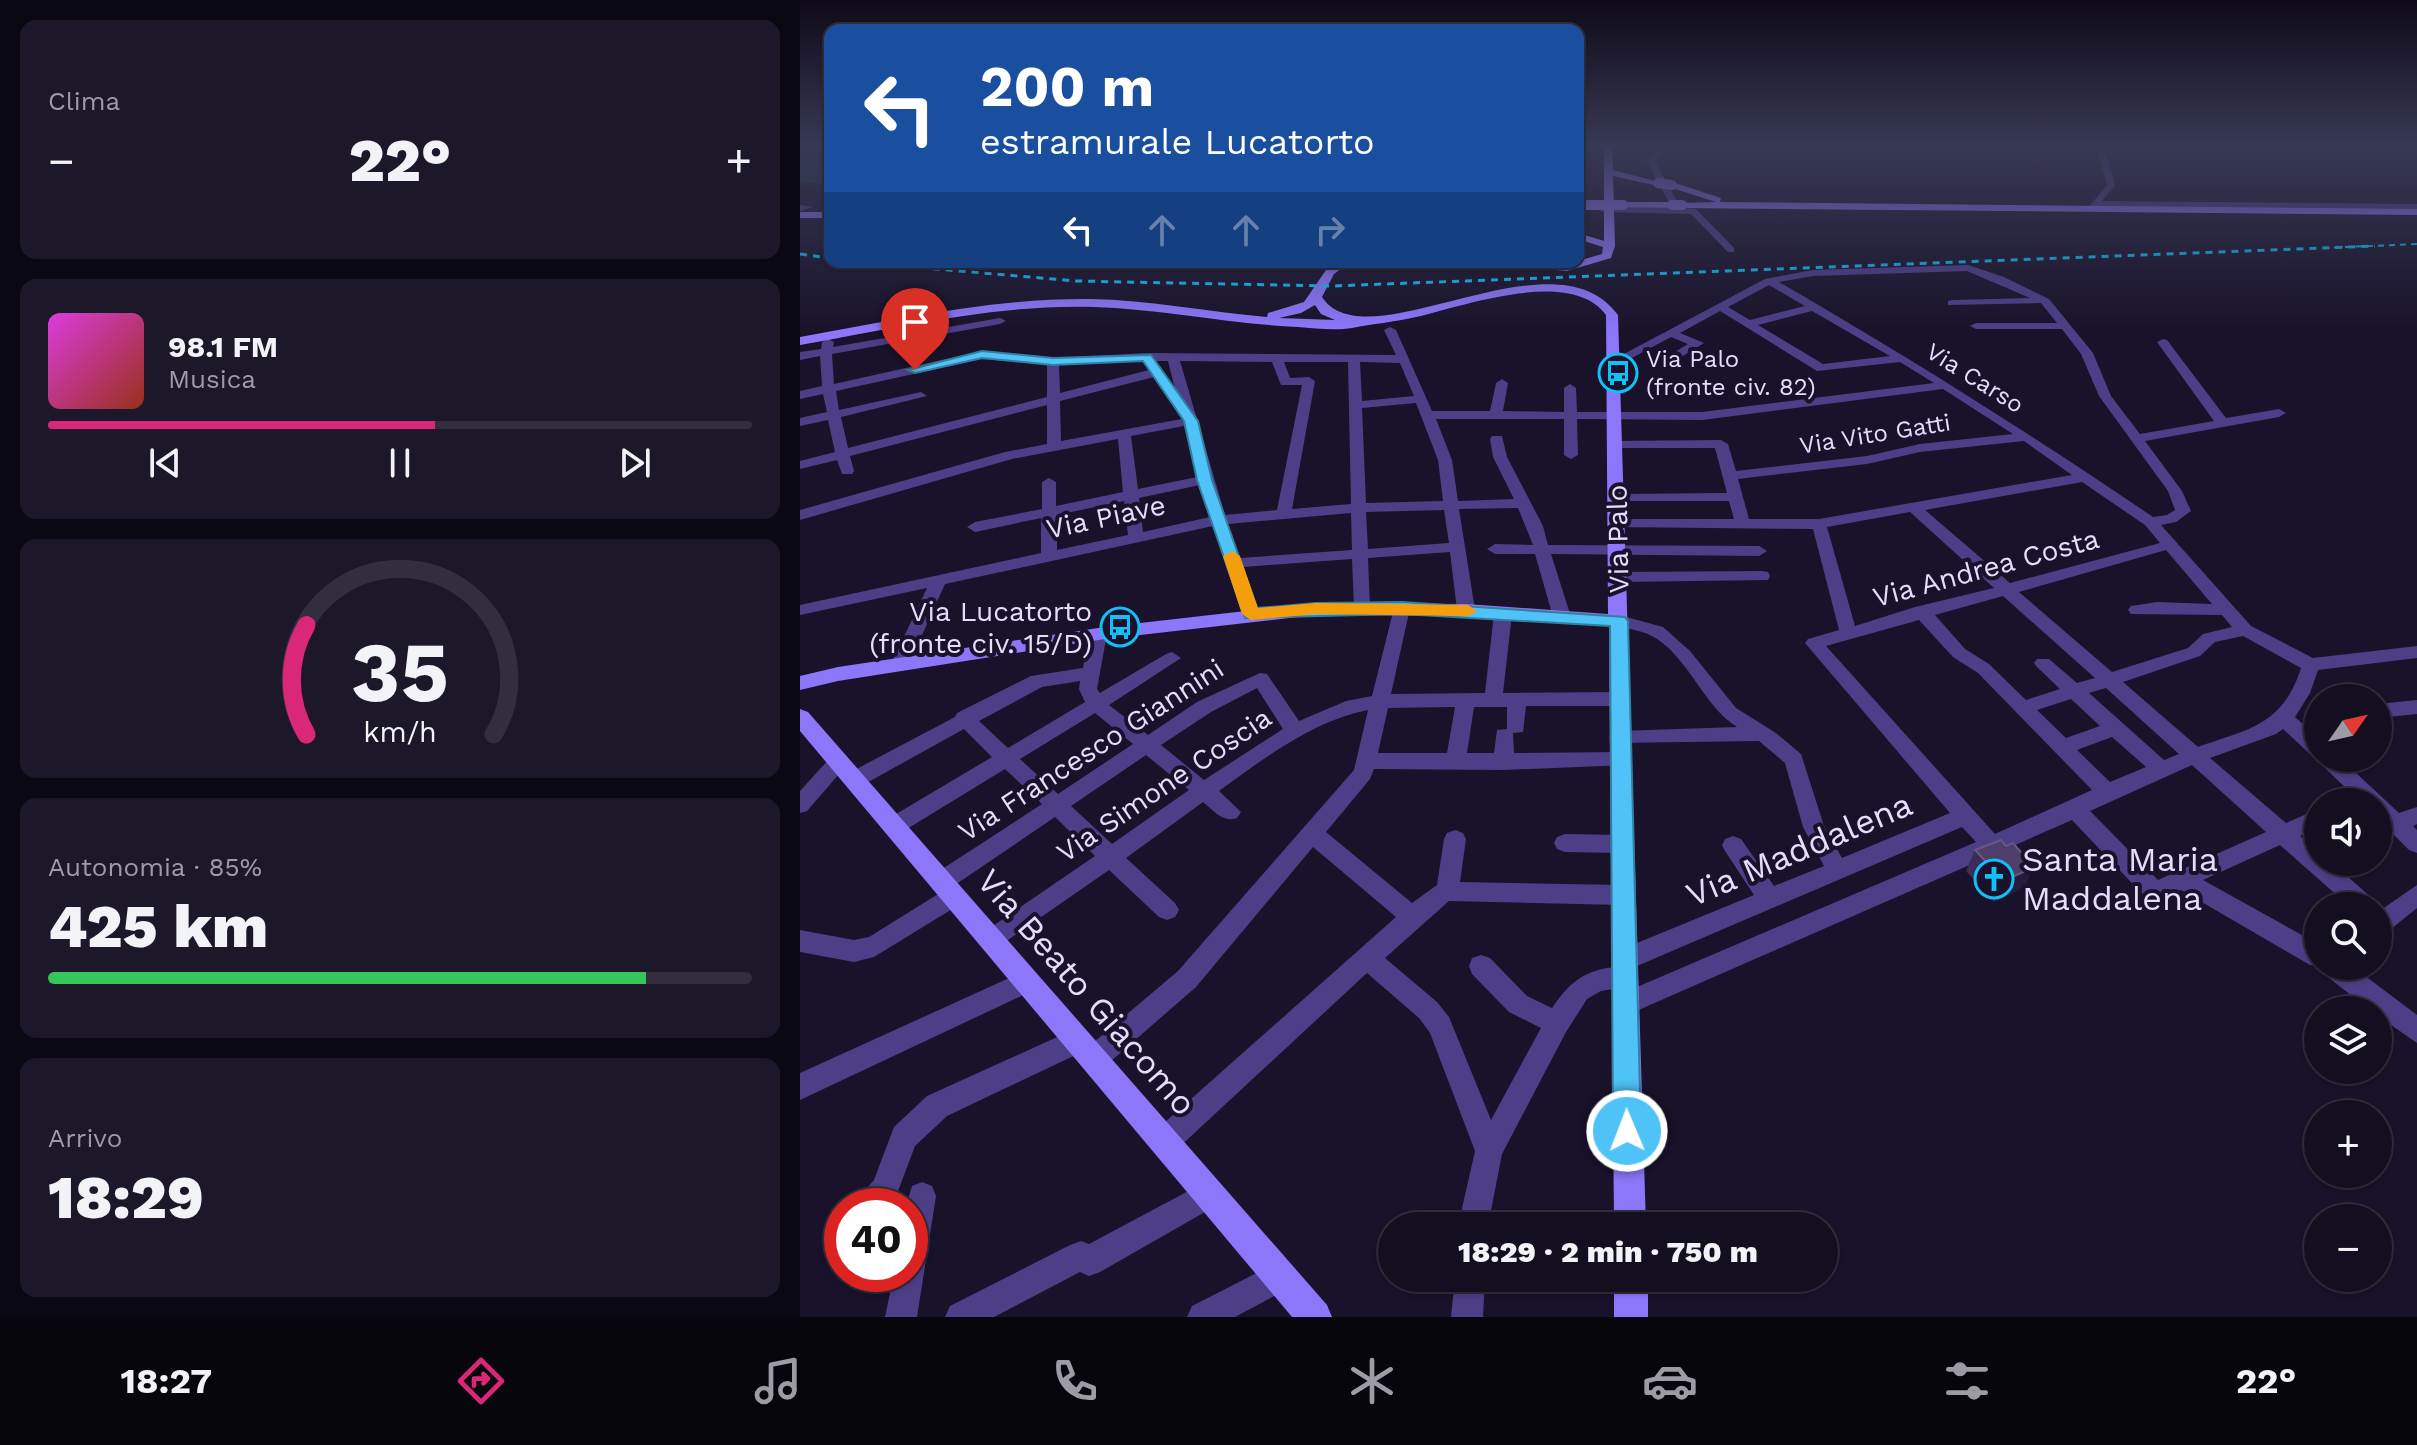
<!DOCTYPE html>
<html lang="it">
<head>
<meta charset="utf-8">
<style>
	:root { --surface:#130e20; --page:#1c1729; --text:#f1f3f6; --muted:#9d9ca5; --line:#322e3e; --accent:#db2777 }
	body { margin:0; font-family:"Work Sans",sans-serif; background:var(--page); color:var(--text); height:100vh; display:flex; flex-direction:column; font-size:30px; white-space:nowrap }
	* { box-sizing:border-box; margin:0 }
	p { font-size:26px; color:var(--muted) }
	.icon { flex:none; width:44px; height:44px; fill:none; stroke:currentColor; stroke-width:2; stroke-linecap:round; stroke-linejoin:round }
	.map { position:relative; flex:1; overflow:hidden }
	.sheet { display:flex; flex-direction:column; gap:20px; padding:20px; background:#0a0812; width:800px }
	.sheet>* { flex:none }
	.banner { position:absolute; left:24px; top:24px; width:760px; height:244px; border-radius:16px; box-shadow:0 2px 6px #0004,0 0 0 2px var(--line); background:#1a4fa0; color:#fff; overflow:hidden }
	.needle { width:52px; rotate:56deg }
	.controls { position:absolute; left:1504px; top:684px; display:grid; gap:16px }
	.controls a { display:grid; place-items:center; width:88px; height:88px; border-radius:50%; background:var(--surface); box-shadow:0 2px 6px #0004,0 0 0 2px var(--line); font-size:40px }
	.speed { position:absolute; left:24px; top:1188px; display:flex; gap:16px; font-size:40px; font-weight:700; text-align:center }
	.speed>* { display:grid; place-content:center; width:104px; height:104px; border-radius:50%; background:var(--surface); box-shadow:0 2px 6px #0004,0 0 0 2px var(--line); line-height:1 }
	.speed .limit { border:12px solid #d22; background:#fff; color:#111 }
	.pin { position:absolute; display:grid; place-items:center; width:68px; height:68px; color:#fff; margin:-82px -34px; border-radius:50% 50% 50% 0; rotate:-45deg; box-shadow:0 0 8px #0007 }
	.pin .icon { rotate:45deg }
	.me { position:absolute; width:88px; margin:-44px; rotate:359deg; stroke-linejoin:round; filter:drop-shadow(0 0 6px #0008) }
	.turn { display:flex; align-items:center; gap:28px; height:168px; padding:0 24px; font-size:36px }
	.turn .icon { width:104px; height:104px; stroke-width:2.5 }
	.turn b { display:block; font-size:56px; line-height:68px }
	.lanes { display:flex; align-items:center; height:76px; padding:0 24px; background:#0003; justify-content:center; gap:40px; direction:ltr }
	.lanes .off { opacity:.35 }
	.big { font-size:60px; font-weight:800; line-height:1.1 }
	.sheet .widget { flex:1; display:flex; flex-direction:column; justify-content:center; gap:12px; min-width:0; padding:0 28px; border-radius:16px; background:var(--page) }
	.sheet .dial { align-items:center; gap:0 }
	.dial svg { height:208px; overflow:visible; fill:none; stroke:var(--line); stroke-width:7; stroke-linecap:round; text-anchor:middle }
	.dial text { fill:var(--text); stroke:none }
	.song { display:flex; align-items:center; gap:24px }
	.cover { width:96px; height:96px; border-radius:12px; background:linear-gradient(135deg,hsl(300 70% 55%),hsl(10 70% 35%)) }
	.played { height:8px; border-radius:4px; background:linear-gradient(90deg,var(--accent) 55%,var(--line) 55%) }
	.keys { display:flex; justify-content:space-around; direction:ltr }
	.heat { display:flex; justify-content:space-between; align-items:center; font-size:44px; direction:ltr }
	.charge { height:12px; border-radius:6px; background:linear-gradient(90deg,#34c759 85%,var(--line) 0) }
	.trip { position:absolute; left:578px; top:1212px; width:460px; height:80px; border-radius:40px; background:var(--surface); box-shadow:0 2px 6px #0004,0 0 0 2px var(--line); font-weight:800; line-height:80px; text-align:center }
	.dock { display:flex; height:128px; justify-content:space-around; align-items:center; background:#08060d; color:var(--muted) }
	.dock .icon { width:56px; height:56px }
	.dock .current { color:var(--accent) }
	.dock b { font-size:36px; color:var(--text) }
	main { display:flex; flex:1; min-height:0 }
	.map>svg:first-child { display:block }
</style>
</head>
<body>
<main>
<section class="sheet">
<div class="widget"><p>Clima</p>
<div class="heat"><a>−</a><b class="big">22°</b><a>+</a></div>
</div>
<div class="widget">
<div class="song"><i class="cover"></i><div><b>98.1 FM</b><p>Musica</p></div></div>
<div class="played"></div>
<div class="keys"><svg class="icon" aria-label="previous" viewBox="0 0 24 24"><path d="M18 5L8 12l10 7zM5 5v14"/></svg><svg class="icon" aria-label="pause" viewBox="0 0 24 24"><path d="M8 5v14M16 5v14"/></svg><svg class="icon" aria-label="next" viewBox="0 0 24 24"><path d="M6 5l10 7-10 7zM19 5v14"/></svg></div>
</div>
<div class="widget dial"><svg viewBox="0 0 100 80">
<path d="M14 69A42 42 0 1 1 86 69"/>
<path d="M14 69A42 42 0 0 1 14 27" stroke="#db2777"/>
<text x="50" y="56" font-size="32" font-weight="700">35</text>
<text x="50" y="72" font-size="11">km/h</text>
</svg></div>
<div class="widget"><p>Autonomia · 85%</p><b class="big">425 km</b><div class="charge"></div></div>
<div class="widget"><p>Arrivo</p><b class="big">18:29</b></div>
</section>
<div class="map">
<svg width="1617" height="1317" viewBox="0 0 1617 1317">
	<rect width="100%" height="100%" fill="#19122a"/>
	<polygon fill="#153134" points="0,146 30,146 30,184 0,182"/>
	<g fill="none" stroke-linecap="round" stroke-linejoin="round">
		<g fill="#4c3f87" fill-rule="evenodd">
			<polygon points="862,146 870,146 855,162 881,208 896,209 934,248 934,252 928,252 891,214 802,212 798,209 802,206 872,208 847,162"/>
			<polygon points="1296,146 1304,146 1315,185 1302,201 1617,204 1617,210 1298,207 1291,212 1287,209 1307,185"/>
			<polygon points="0,205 13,207 0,211"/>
			<path d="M1168,265L1204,277L1249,299L1293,353L1311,396L1340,434L1414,421L1357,342L1363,339L1367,340L1426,418L1479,409L1486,413L1479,417L1345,441L1382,491L1391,511L1376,522L1361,525L1451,626L1513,658L1617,646V658L1518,670L1510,693L1495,717L1518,738V758H1540L1599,813L1617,807V824L1613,826L1617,830V853L1609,850L1578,819V802H1560L1520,763L1517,757L1511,755L1483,729L1476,734L1410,758L1486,823L1518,809V827L1500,836L1518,851V862H1531L1573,899L1576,906H1549L1480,845L1403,880L1518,944V966H1552L1617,1015V1043L1578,1016V1010H1570L1524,974L1521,967L1510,965L1381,890L1355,902L1347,899L1272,820L834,1012L825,1016L816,1012L813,1004L816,996L1176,842L1162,827L830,969L836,978L833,986L801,991L787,999L766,1032L702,1154L688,1226H658L675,1151L630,1033L619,1018L567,973L375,1151L365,1155L355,1151L351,1141L355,1131L596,917L513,847L396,987L303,1068L294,1072L285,1068L281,1059L284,1051L147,1116L115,1146L95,1199L89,1206H55L60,1196L74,1180L94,1127L127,1096L277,1028L286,1032L290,1041L287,1048L378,971L554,770L568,710C513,721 464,758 419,791L441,812L437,818C423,823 414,811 403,802L326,858L375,903L379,910L375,917L367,920L359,917L309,870L192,951L184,948L180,940L184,932L295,856L255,817L152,887L162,889L165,896L162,903L74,957L54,962L0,952V930L54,940L69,937L143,891L133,889L130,882L133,875L242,804L205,769L102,832L94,835L86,832L83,826L86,820L192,757L164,729L61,786L54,788L47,786L44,780L47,774L155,717L157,713L231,676L283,668L289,634L298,628L307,634L297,689L300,693L366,654L372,652L381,658L309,705L348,735L397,702L460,673L467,674L499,721L546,701L572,696L594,608L602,603L610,608L591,694L685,693L694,614L703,608L709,610L712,614L703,693L818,692L825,694L827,699L825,704L818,706H726L723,732L713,733L714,753L819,752L826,755L829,760L826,765L704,770L574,769L570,779L526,832L612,903L637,885L644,839L647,833L655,830L663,833L666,839L660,882L822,885L830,888L833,895L830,902L822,905L649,901L585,958L637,1002L649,1017L691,1120L741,1028L709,1012L672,974L669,966L672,958L681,955L690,958L727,996L752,1008C769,983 784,970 815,967L812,960L815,952L954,895L925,851L922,845L925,839L933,836L941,839L974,886L1024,866L1003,827L985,763L959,741L812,743L809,738L812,733L819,731L937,727C902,705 887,653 850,635C839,630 824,628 813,625L810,621L813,617L819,615L863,627L890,651L936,708L976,733L1001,754L1024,826L1042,858L1150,813L1005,643L1008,639L1039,630L1013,529L813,527L810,524L818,519H934L929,501H812L810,498L817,494L927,493L915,448H816L809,444L811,441L921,440L928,444L936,471L1067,456L1120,444L1213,434L1143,389L902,420L777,419L778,455L771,459L764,455V419H636L652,460L658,501L714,499L693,457L690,439L692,436H702L707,457L743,526L748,545L959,546L967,551L959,556L751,554L771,617L762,623L753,617L735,554H695L687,549L695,544L733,545L718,508L659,509L675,610L672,614H660L657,610L650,552L568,558L570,608L562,613L554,608L552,559L443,567L460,614L451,620L442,614L413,526L145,584L109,664L100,670L91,664L127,588L0,615V605L241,553V518L175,532L167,527L175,522L242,509V482L249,478L256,482V506L323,492L318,439L212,459L0,520V510L205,452L247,444V405L50,456L54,471L52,474H42L37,460L0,469V461L35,452L28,420L0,426V418L27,412L23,394L0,399V391L22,386L20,356L0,360V352L21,349L22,342L28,339L34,342L33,347L200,318L206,321L200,324L32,354L34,384L182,351L253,358L346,353L596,355L584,330L590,327L596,330L632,411H690L696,383L702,379L708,383L703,411L764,412V388L770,384L776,388L777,412H902L1134,383L1100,362L1017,371L920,311L880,333L904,343L868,365L858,362L888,344L871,337L817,366L807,363L965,279L1013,270ZM1167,271L1230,298L1152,300L1148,301V305L1241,303L1257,323H1176L1170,326L1176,329H1262L1281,354L1299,396L1368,491L1375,510L1367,515L1353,517C1231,434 1107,356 979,282L1013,276ZM969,285L1005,306L950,320L928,307ZM1012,311L1090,356L1023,364L958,325ZM182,359L247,365V397L48,448L41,417L127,396L121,392L39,410L36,391ZM343,361L349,370L260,393L259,365ZM355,361H368L375,389ZM380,361L472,362L481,385H502L477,510L425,515ZM484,362H548L551,504L492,509L515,381L509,377L490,378ZM560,362L600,363L614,396L562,401ZM354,377L382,419L261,441L260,401ZM616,403L638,460L643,501L566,503L562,408ZM384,426L397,477L338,489L331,436ZM1224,441L1272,475L1019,519H949L938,479L1067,464L1120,452ZM1282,482L1345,525L1360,543L1210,583L1125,510ZM400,485L410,517L343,532L339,498ZM324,501L328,535L257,550V515ZM644,510L649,543L568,549L566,512ZM1110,512L1194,588L1115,607L1055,626L1027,527ZM551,513L552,550L440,558L428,524ZM1366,550L1412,604L1357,602L1331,606L1328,610L1331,614L1422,615L1432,627L1403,634L1388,648L1312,672L1219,592ZM1203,596L1295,678L1277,683L1249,659H1237L1234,663L1237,667L1260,689L1226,700L1189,664L1165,649L1135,615ZM1119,620L1153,657L1178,673L1292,790L1195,834L1026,646ZM1443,636L1501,668C1483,725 1449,729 1398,747L1323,682L1400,656L1415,642ZM280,681L279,689L285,702L208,748L179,721L242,687ZM457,688L483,729L404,780L361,745L411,712ZM1306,688L1379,754L1364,760L1289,693ZM1271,699L1300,726L1266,738L1237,710ZM655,707L647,753H578L588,708ZM674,707H707V729L697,730L694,753H667ZM295,713L333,744L258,794L220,759ZM1312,737L1346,767L1310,782L1277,750ZM346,755L389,790L312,844L271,806ZM1392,765L1466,832L1358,880L1290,811Z"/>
			<polygon points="962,571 968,572 970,576 968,580 819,582 811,577 819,572"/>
			<polygon points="1617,700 1617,714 1578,718 1578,704"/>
			<polygon points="38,754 45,757 48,762 45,767 7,811 0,813 0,791 31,757"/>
			<polygon points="765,834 821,835 829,838 832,844 829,850 821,853 765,852 757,849 754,843 757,837"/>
			<polygon points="1617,885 1617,908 1586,933 1578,936 1578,912"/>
			<polygon points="227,970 236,973 239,981 236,989 0,1100 0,1073"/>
			<polygon points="409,1180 419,1184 423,1194 419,1204 300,1272 289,1276 280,1272 194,1317 145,1317 150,1306 270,1245 281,1241 289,1244"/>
			<polygon points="122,1182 132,1186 136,1196 117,1317 85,1317 94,1274 110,1274 110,1206 106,1206 112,1186"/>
			<polygon points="480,1261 491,1265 495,1276 491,1287 435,1317 387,1317 392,1306"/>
			<polygon points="655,1278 685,1278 683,1317 651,1317"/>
		</g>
		<g fill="#8c77fa" fill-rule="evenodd">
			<polygon points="804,146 812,146 813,170 863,183 858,186 813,176 815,246 811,258 767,271 694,264 692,262 767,264 802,254 803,247 778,239 778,233 804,241"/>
			<polygon points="872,182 921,198 920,202 1617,209 1617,215 882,208 879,203 916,202 869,187"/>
			<polygon points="823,202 872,202 877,205 872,208 820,207"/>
			<rect x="0" y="212" width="30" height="6"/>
			<path d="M536,262H550L534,274L522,297C567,365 754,226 818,315L846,1226H814L809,626L666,616L516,615L305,639L38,681L0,690V676L38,667L305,627L516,603L666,604L808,614L806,315C771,267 663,306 616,317C595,322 572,324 552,328C535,331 514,328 498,327C429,324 362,309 293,307C195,304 96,328 0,345V337C96,320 192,298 290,299C349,300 408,312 467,317L468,313L504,302L526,270ZM515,305L521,314L535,320L479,318L501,313Z"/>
			<polygon points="0,709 8,712 527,1305 532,1317 492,1317 0,731"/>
			<rect x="814" y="1278" width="34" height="39"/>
		</g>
		<polyline stroke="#10c0f7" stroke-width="2" stroke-dasharray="6 5" stroke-linecap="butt" points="1523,248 1617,244"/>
		<g stroke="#10c0f7" stroke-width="3" stroke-dasharray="7 6" stroke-linecap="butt">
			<polyline points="0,254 30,258"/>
			<polyline points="55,262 276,281 532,286 1575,246"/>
		</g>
		<g stroke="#8c77fa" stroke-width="10">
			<polyline points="858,183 872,185"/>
			<polyline points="778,205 823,205"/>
			<polyline points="872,205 882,205"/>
		</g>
	</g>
	<polygon fill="#3b2c58" points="1175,850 1234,867 1224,887 1194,902 1166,871"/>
	<polygon fill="#261a3e" points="1234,867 1224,887 1194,902 1204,881"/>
	<polygon fill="#4d3f69" stroke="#655881" stroke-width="2" points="1201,840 1206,846 1213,843 1234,867 1204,881 1175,850"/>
	<linearGradient id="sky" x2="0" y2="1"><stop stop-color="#0e0a17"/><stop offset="0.44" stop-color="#383955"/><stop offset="1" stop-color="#383955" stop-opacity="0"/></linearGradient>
	<rect width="1617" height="331" fill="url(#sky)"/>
	<polygon fill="#4fc3f7" stroke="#337fa1" stroke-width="2" points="182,351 253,358 351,355 398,421 412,480 457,608 516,603 602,602 825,617 828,621 841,1131 837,1141 827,1145 818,1141 813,1131 810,626 602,614 445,618 397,480 384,421 343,361 253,365 182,358 115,373 108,370"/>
	<polygon fill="#f59e0b" points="432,551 440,556 458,608 516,603 668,605 677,611 668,616 516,614 451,620 442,614 423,556"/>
	<defs>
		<symbol id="bus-ring" viewBox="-11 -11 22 22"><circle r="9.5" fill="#19122a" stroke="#10c0f7" stroke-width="1.5"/><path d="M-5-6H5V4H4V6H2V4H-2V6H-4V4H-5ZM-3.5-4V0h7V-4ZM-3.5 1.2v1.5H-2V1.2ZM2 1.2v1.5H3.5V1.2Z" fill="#10c0f7"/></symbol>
		<symbol id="church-ring" viewBox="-11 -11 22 22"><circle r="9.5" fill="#19122a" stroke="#10c0f7" stroke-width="1.5"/><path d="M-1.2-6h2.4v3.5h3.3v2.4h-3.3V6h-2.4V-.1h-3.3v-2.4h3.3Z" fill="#10c0f7"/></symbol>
	</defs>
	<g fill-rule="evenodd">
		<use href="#bus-ring" x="796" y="351" width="44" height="44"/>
		<use href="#bus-ring" x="298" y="605" width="44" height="44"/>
		<use href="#church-ring" x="1172" y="857" width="44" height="44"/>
	</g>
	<g text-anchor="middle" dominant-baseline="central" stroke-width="8" stroke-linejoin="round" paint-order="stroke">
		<g font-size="24" fill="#e5dcfe" stroke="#19122a" text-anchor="start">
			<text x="846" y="359">Via Palo<tspan x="846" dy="28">(fronte civ. 82)</tspan></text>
		</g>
		<g font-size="24" fill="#e5dcfe" stroke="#19122a">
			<text transform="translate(1175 378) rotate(32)">Via Carso</text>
			<text transform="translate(1075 434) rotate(-9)">Via Vito Gatti</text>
		</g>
		<g font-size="28" fill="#e5dcfe" stroke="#19122a">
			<text transform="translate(306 517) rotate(-12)">Via Piave</text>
			<text transform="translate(818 539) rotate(-91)">Via Palo</text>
			<text transform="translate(1186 568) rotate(-15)">Via Andrea Costa</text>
			<text transform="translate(291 750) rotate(-33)">Via Francesco Giannini</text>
			<text transform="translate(364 785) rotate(-34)">Via Simone Coscia</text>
		</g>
		<g font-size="28" fill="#e5dcfe" stroke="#19122a" text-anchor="end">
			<text x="292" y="611">Via Lucatorto<tspan x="292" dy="32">(fronte civ. 15/D)</tspan></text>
		</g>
		<g font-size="34" fill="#e5dcfe" stroke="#19122a">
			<text transform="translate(999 849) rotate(-23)">Via Maddalena</text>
			<text transform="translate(287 992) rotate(49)">Via Beato Giacomo</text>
		</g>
		<g font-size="34" fill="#e5dcfe" stroke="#19122a" text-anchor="start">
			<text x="1222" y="859">Santa Maria<tspan x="1222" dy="39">Maddalena</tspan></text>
		</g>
	</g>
</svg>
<div class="controls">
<a><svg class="needle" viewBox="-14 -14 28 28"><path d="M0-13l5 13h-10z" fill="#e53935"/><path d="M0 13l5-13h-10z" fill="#9d9ca5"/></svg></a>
<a><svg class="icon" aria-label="sound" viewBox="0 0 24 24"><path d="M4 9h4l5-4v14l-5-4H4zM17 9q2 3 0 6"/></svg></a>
<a><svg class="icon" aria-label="search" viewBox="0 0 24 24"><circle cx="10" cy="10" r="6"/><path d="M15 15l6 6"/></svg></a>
<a><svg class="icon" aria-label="layers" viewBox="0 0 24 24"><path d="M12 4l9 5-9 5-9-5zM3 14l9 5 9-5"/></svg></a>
<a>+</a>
<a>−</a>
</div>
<div class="speed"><div class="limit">40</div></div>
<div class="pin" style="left:115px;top:370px;background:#d93025"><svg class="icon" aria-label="arrive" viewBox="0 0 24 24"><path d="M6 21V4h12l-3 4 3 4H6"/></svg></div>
<svg class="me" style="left:827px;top:1131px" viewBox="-20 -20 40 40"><circle r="17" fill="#4fc3f7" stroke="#fff" stroke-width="3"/><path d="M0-11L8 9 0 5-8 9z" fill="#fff"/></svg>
<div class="trip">18:29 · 2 min · 750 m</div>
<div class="banner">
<div class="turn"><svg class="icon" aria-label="left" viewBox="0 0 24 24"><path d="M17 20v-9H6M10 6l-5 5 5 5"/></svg><div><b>200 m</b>estramurale Lucatorto</div></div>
<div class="lanes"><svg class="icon" aria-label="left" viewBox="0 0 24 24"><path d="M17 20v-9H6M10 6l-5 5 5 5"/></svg><svg class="icon off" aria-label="ahead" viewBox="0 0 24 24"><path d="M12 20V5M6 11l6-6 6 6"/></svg><svg class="icon off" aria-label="ahead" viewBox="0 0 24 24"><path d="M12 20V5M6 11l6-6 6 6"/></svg><svg class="icon off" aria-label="right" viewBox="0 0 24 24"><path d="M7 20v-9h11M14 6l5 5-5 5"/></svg></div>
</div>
</div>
</main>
<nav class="dock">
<b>18:27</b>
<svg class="icon current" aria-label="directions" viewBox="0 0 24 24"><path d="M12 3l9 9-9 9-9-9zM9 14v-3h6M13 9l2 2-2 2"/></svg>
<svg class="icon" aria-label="music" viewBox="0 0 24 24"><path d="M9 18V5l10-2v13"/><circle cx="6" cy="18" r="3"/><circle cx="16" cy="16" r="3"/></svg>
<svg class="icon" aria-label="phone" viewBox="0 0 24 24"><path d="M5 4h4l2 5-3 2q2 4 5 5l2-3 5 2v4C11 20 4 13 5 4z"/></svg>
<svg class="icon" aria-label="climate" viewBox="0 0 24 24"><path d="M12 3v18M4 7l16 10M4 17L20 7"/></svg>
<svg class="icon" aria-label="car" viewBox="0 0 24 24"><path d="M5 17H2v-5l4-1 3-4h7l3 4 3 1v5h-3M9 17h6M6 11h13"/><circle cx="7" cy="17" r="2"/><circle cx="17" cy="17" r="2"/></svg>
<svg class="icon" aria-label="filters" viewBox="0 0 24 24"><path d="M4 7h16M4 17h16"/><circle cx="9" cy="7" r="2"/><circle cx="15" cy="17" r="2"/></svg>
<b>22°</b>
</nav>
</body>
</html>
